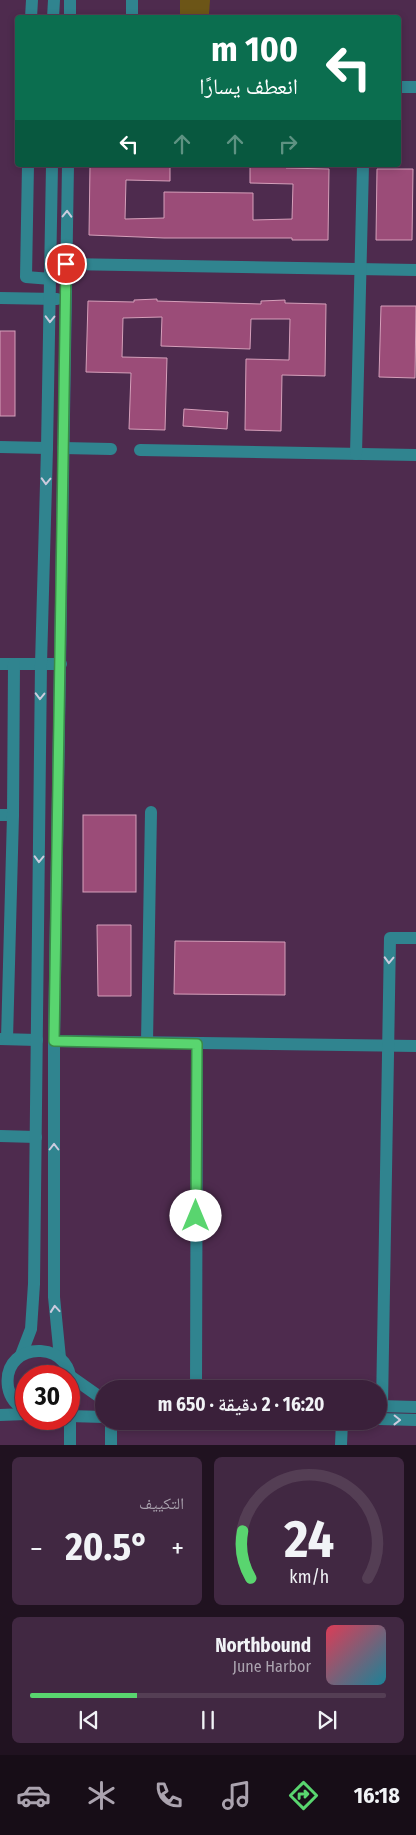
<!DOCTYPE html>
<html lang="ar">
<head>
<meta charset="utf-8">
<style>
	:root { --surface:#3a203a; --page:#412842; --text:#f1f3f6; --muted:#aba3af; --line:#543e54; --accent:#59d56f }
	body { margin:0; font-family:"Fira Sans Condensed","Noto Naskh Arabic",sans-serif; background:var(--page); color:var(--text); direction:rtl; height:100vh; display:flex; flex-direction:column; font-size:19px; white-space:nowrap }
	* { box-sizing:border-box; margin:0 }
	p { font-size:16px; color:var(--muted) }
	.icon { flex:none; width:28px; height:28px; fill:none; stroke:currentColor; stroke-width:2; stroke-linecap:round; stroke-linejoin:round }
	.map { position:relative; height:1445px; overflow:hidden; direction:ltr }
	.sheet { display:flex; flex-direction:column; gap:12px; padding:12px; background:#201220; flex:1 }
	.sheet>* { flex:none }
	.top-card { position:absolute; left:15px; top:15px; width:386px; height:152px; border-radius:5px; box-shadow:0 2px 8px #0003,0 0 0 1px var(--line); direction:rtl; background:#0b6e4f; color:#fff; overflow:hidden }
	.speed { position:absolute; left:15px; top:1365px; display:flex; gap:10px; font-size:25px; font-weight:700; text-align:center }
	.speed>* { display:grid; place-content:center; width:65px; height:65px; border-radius:50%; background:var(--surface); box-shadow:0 2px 8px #0003,0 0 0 1px var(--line); line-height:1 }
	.speed .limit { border:8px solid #d22; background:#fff; color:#111 }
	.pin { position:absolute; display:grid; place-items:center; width:42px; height:42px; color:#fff; margin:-21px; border:2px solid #fff; border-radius:50%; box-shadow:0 1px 5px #0007 }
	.me { position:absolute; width:55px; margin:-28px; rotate:0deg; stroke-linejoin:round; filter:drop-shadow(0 0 4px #0008) }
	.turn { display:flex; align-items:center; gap:18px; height:105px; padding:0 20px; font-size:22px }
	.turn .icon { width:65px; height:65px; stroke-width:2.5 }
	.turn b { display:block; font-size:35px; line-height:42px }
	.lanes { display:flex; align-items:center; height:48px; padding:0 20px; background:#0003; justify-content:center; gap:25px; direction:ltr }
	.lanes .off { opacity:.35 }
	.big { font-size:38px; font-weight:700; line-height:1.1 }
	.sheet .card { flex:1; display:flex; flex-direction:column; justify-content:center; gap:8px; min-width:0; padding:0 18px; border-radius:8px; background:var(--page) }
	.sheet .dial { align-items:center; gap:0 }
	.dial svg { height:130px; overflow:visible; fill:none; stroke:var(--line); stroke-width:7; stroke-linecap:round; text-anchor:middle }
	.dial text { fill:var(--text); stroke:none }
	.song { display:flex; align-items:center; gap:15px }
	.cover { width:60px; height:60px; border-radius:8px; background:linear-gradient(135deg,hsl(350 70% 55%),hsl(190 70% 35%)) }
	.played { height:5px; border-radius:2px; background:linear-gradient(90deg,var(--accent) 30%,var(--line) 30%) }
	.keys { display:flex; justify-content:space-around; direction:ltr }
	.heat { display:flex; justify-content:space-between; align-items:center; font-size:28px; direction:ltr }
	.sheet .tiles { flex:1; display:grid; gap:12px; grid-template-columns:1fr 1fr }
	.card:last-child { grid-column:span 2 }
	.trip { position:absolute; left:95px; top:1380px; width:292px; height:50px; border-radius:25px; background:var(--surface); box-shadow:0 2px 8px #0003,0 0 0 1px var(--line); font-weight:700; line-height:50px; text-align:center; direction:rtl }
	.tabs { display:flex; height:80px; justify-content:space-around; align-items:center; background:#170d17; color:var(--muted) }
	.tabs .icon { width:35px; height:35px }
	.tabs .current { color:var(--accent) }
	.tabs b { font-size:22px; color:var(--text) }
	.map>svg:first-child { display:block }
</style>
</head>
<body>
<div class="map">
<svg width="416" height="1445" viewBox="0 0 416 1445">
	<rect width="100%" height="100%" fill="#4e2b4e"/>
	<polygon fill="#6c5517" points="180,0 210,0 209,14 180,14"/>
	<g fill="#9b4c78" stroke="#d59fba">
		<polygon points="90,165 170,165 170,181 126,180 125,219 164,218 164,192 253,193 253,220 292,219 293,184 250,183 250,165 286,165 286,168 329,169 328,240 292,240 292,238 164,238 89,235"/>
		<polygon points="377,169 413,169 412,240 376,240"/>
		<polygon points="157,299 157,301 261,304 261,301 285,300 285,303 326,304 325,376 282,375 281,431 245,430 246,359 289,360 290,319 251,319 250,349 161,346 162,317 123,318 122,357 167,358 165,430 129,429 131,373 86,372 88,301 134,302 134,300"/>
		<polygon points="381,306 416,306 415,378 379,377"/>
		<rect x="0" y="331" width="15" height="85"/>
		<polygon points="184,409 228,412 227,429 183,426"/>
		<rect x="83" y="815" width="53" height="77"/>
		<polygon points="97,925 131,925 131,996 98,996"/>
		<polygon points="175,941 285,942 285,995 174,994"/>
	</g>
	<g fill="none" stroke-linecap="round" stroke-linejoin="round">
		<g stroke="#30848f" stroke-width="12">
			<polyline points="31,18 32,0"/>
			<polyline points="53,18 54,0"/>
			<polyline points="70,18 70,0"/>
			<polyline points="132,18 132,0"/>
			<polyline points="399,87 416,87"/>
			<polyline points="28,165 26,277 51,279"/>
			<polyline points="66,264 416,270"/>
			<polyline points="0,298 57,299"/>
			<polyline points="0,447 47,448"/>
			<polyline points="63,448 111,449"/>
			<polyline points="140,450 416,455"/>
			<polyline points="356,454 363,165"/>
			<polyline points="0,664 61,664"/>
			<polyline points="0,815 13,815"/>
			<polyline points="0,1039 37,1040"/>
			<polyline points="7,1039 13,815 14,664"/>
			<polyline points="54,1041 416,1046"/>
			<polyline points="147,1042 151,812"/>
			<polyline points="0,1136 36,1137"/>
			<polyline points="21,1355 31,1329 34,1284 41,664 47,448 52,165"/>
			<polyline points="60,1358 54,1297 54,1041 68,165"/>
			<polyline points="70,1376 97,1395 104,1396"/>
			<polyline points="196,1389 197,1044"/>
			<polyline points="379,1406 416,1407"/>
			<polyline points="382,1406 390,938 416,938"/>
			<path d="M26,1410C17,1406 10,1398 8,1387C1,1337 82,1339 69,1393"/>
			<polyline points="0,1415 26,1414"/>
			<polyline points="69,1416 104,1417"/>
			<polyline points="379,1419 416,1420"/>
			<polyline points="70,1445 70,1416"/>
			<polyline points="111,1445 111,1421"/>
			<polyline points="341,1445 342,1421"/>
		</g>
	</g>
	<defs><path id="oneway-chevron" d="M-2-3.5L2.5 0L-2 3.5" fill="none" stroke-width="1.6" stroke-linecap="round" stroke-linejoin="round" transform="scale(1.25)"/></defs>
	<g stroke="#cccbde">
		<use href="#oneway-chevron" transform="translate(67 214) rotate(-89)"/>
		<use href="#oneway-chevron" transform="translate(50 319) rotate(91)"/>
		<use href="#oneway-chevron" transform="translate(46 481) rotate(92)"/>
		<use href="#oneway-chevron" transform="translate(40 696) rotate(91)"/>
		<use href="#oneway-chevron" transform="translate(39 859) rotate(91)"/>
		<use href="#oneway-chevron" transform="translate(389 960) rotate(92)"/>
		<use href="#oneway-chevron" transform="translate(54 1147) rotate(-90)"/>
		<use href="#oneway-chevron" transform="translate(55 1309) rotate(-95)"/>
		<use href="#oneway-chevron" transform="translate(397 1420) rotate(1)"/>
	</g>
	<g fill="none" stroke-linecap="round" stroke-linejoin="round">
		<defs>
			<polyline id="route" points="66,264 54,1041 197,1044 196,1216"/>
		</defs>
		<use href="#route" stroke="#3a8a48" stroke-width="12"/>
		<use href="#route" stroke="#59d56f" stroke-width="9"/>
	</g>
</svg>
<div class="speed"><div class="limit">30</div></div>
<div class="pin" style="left:66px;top:264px;background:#d93025"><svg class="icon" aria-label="arrive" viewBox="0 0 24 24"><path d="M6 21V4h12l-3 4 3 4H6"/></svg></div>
<svg class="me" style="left:196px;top:1216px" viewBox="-20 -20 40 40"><circle r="19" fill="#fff"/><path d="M0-13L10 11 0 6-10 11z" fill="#59d56f"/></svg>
<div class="trip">16:20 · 2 دقيقة · 650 m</div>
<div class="top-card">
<div class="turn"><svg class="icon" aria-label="left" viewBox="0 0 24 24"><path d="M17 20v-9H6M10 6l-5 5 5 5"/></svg><div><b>100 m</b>انعطف يسارًا</div></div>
<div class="lanes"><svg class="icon" aria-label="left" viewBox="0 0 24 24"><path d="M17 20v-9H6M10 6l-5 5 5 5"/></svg><svg class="icon off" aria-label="ahead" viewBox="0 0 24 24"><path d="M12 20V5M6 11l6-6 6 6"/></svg><svg class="icon off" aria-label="ahead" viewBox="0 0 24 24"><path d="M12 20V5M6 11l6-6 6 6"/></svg><svg class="icon off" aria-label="right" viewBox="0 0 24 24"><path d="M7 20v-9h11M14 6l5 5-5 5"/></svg></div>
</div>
</div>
<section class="sheet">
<div class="tiles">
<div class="card dial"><svg viewBox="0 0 100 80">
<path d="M14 69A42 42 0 1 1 86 69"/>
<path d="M14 69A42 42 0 0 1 9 40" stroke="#59d56f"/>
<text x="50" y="56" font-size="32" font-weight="700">24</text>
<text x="50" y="72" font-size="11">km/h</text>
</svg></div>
<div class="card"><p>التكييف</p>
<div class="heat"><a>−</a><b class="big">20.5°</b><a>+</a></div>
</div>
<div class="card">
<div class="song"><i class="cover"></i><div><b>Northbound</b><p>June Harbor</p></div></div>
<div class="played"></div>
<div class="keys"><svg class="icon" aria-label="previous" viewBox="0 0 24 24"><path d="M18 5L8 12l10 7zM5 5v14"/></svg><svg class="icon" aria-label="pause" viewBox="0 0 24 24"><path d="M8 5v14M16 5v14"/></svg><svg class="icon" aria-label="next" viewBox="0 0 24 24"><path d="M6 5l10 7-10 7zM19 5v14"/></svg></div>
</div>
</div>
</section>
<nav class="tabs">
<b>16:18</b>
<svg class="icon current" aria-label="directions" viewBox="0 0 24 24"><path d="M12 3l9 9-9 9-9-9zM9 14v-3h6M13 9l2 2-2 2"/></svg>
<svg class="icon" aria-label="music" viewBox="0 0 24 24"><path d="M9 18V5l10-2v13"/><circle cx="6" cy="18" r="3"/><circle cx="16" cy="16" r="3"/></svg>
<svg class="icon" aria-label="phone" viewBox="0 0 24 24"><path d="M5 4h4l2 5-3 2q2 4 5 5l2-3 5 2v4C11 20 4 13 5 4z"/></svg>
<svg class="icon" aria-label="climate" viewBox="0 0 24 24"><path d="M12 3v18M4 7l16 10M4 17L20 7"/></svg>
<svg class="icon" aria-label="car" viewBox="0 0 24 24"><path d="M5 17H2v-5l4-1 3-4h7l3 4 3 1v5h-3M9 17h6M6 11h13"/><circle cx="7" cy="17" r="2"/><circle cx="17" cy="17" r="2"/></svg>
</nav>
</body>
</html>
